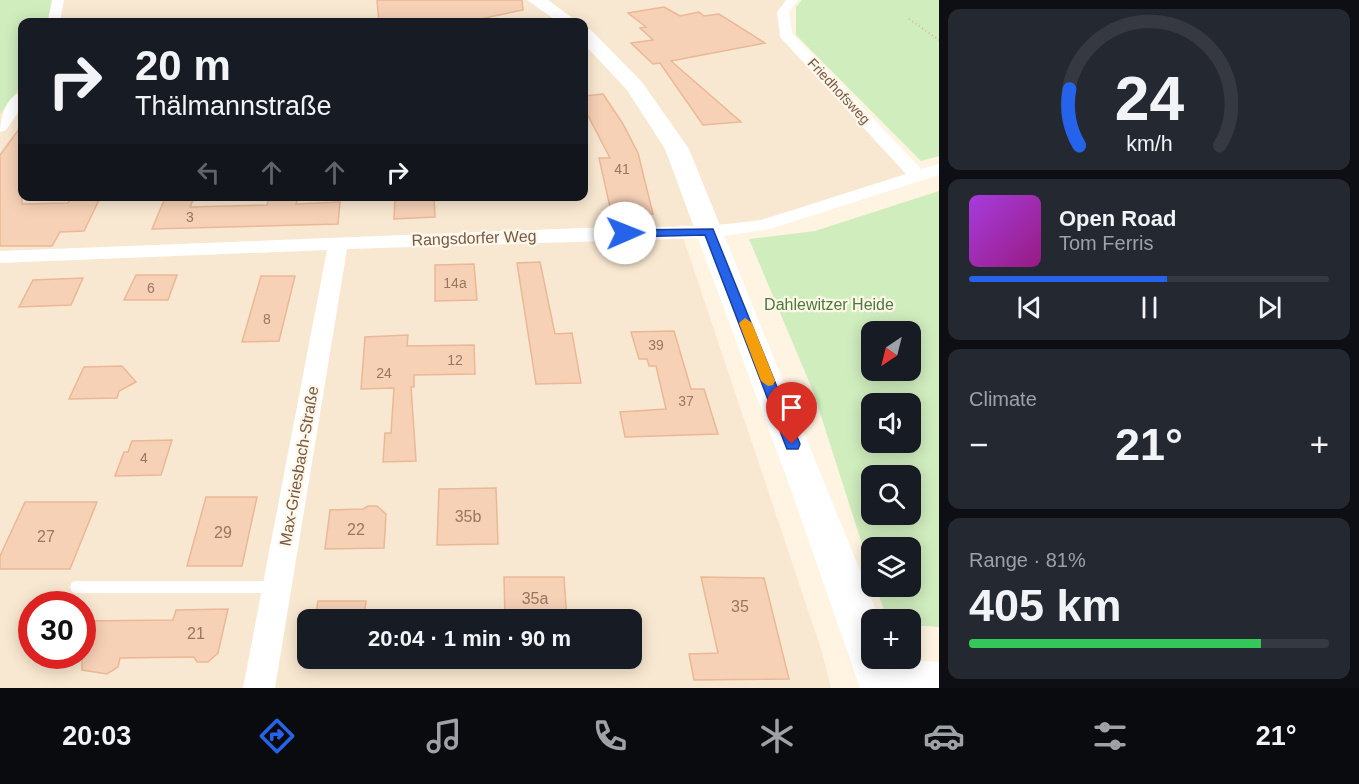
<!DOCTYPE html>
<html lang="en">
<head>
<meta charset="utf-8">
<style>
	:root { --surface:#171b24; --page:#242831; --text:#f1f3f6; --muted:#9ea1a6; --line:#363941; --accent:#2563eb }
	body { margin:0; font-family:Helvetica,sans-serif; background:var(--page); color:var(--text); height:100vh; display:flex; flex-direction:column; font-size:22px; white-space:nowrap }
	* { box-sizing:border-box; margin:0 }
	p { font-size:20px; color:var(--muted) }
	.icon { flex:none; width:33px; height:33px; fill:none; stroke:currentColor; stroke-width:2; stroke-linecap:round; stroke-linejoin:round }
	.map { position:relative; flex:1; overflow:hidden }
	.drawer { display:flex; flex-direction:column; gap:9px; padding:9px; background:#0d0f14; width:420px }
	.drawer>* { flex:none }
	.banner { position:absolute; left:18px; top:18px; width:570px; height:183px; border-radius:12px; box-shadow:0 3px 15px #0003; background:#171b24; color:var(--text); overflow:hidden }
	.needle { width:39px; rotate:215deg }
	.controls { position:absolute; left:861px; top:321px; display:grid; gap:12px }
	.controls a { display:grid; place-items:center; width:60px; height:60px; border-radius:12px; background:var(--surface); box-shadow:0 3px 15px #0003; font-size:30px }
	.speed { position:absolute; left:18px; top:591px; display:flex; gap:12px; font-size:30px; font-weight:700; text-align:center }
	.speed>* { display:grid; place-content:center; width:78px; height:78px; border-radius:50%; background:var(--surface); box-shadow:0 3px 15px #0003; line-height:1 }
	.speed .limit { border:9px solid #d22; background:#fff; color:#111 }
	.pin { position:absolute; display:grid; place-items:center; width:51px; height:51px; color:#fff; margin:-62px -26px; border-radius:50% 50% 50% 0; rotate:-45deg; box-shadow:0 0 6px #0007 }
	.pin .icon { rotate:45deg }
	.me { position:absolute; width:66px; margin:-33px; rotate:89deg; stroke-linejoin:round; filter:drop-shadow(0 0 4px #0008) }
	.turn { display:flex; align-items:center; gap:21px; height:126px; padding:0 18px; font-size:27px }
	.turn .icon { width:78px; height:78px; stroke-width:2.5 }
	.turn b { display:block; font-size:42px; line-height:51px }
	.lanes { display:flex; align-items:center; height:57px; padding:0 18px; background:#0003; justify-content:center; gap:30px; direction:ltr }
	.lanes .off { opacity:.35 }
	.big { font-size:45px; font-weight:600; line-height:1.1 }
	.drawer .widget { flex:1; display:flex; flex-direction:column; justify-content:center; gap:9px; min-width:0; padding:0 21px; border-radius:12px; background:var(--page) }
	.drawer .dial { align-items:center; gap:0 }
	.dial svg { height:156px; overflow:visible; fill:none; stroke:var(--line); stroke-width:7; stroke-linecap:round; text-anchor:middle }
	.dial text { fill:var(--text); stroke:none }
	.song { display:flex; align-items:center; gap:18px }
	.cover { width:72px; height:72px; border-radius:9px; background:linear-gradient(135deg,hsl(280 70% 55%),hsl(310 70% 35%)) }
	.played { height:6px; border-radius:3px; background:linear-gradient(90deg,var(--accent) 55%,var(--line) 55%) }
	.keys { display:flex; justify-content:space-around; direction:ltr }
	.heat { display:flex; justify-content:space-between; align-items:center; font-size:33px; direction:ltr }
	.charge { height:9px; border-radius:4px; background:linear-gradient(90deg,#34c759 81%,var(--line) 0) }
	.trip { position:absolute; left:297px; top:609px; width:345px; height:60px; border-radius:12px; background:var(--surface); box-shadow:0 3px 15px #0003; font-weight:600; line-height:60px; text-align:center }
	.tabs { display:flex; height:96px; justify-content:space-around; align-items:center; background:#090b0e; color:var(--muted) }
	.tabs .icon { width:42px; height:42px }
	.tabs .current { color:var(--accent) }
	.tabs b { font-size:27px; color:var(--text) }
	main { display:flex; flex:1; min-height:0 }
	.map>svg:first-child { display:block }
</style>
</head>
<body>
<main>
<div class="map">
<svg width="939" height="688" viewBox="0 0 939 688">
	<rect width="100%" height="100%" fill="#fef4e1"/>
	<path fill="#f9e8d1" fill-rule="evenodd" d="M0,0H792L783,12L785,34L918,176L736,228L679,225L822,652L831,688H0ZM22,22H584V196H22ZM32,604H82V656H32ZM308,620H632V658H308Z"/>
	<g fill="#d0edbe" fill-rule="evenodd">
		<polygon points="0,0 52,0 47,22 22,22 22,84 0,114"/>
		<polygon points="802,0 939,0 939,156 921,161 796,35 796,7"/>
		<path d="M939,191V627L911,625L910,620L887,619L876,587L910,586V548H872L871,572L813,391L749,239L815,231ZM872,332H910V370H872ZM872,404H910V442H872ZM872,476H910V514H872Z"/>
	</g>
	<g fill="#f6d1b6" stroke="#eab895" stroke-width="1.5">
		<polygon points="377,0 522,0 523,10 465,22 379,22"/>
		<polygon points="664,7 680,16 699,12 704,16 719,14 765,43 671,61 741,122 703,125 660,63 653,64 631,43 653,40 640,28 646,27 628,13"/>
		<polygon points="603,94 623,124 638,153 653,214 612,216 599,158 610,158 584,108 584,96"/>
		<polygon points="22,125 22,204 68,203 72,196 101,196 84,231 60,232 52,246 0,246 0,155"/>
		<polygon points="434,196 435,217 394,219 395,197"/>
		<polygon points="298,197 296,204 340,202 338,224 152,229 165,198 194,198 190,207 267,205 269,198"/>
		<polygon points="540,262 555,334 572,333 581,383 536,384 517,263"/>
		<polygon points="474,264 477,300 435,301 435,265"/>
		<polygon points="136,275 177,275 168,300 124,300"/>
		<polygon points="261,276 295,276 279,341 242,342"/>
		<polygon points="83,278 71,305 19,307 33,280"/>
		<polygon points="674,331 691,389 704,389 718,434 625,437 620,412 666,409 656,366 649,366 647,359 639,359 631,332"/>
		<polygon points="408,335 407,346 474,345 475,374 414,375 414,387 411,387 416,461 383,462 385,433 391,433 394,388 361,389 365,337"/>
		<polygon points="122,366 136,382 119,391 117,398 69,399 84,367"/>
		<polygon points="172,440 161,475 115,476 124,452 128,452 132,441"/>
		<polygon points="496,488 498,544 437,545 439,489"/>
		<polygon points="206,497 257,497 242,566 187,566"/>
		<polygon points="25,502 97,502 70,569 0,569 0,556"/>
		<polygon points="368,506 377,506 386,514 384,548 325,549 330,510 363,509"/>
		<polygon points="504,577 564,577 567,620 505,620"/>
		<polygon points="701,577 764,578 789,679 694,680 689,654 718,653"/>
		<polygon points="318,601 366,601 364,620 315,620"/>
		<polygon points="228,609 218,653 208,662 197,662 194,657 120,658 118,667 107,674 82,670 82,621 173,620 176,610"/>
		<polygon points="310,658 360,658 360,662 310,663"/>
	</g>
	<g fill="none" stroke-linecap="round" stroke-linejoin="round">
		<polyline stroke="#dbb499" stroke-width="2" stroke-dasharray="1 3" stroke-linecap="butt" points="909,19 939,40"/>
		<polygon fill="#fff" fill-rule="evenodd" points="77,581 275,581 280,582 282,587 280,592 275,593 77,593 72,592 70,587 72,582"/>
		<g fill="#fff" fill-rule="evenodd">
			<polygon points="52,0 64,0 60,22 48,22"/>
			<polygon points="786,0 798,0 789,12 792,33 921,169 939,164 939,175 770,229 709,238 347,249 275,688 243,688 327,250 0,263 0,251 582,228 709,226 761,220 906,174 780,37 777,12"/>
			<path d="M22,92V107L6,130L0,132C0,118 6,96 22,92Z"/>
			<polygon points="876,658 939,662 939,688 873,688 867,685 862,674 867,663"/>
		</g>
		<g fill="#fff" fill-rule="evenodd">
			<polygon points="527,0 548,0 578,22 558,22"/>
			<polygon points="584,28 591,30 642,82 689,149 880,620 872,620 872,658 894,658 906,688 860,688 790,487 665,149 627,90 584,44"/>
		</g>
	</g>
	<polygon fill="#2563eb" stroke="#184099" stroke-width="1.5" points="713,229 800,444 798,449 787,449 785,444 705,235 625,237 619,233 625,230"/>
	<polygon fill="#f59e0b" points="745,318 752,323 775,381 773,385 768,386 761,381 739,323"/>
	<g text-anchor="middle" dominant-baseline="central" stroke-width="4.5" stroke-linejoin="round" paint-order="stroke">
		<g font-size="14" fill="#785945" stroke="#fff7e9">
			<text transform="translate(839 91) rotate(47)">Friedhofsweg</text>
		</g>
		<g font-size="14" fill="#987761">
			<text x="622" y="169">41</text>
			<text x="190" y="217">3</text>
			<text x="455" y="283">14a</text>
			<text x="151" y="288">6</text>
			<text x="267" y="319">8</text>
			<text x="656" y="345">39</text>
			<text x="455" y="360">12</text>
			<text x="384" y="373">24</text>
			<text x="686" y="401">37</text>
			<text x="144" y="458">4</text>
		</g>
		<g font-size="16" fill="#785945" stroke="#fff7e9">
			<text transform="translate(474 238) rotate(-2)">Rangsdorfer Weg</text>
			<text transform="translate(299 466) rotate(-80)">Max-Griesbach-Straße</text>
		</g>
		<g font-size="16" fill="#4b793a" stroke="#fff7e9">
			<text x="829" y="304">Dahlewitzer Heide</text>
		</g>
		<g font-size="16" fill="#987761">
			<text x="468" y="516">35b</text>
			<text x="356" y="529">22</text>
			<text x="223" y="532">29</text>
			<text x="46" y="536">27</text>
			<text x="535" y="598">35a</text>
			<text x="740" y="606">35</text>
			<text x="196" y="633">21</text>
		</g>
	</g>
</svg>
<div class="controls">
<a><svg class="needle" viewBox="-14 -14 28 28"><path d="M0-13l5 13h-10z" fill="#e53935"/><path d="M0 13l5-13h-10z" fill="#9ea1a6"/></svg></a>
<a><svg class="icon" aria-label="sound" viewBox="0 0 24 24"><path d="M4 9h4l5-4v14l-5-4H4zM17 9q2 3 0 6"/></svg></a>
<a><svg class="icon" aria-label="search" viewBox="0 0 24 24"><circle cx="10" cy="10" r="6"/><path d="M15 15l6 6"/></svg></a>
<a><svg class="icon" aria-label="layers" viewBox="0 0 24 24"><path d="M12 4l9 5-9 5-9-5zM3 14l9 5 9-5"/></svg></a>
<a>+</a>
</div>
<div class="speed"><div class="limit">30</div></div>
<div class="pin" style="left:792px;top:444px;background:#d93025"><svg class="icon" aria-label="arrive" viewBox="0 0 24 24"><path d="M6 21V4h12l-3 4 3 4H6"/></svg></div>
<svg class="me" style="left:625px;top:233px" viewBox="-20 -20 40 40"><circle r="19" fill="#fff"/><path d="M0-13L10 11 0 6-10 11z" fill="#2563eb"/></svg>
<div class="trip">20:04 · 1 min · 90 m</div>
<div class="banner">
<div class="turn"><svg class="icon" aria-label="right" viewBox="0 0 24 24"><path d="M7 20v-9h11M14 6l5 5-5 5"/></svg><div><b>20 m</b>Thälmannstraße</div></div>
<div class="lanes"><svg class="icon off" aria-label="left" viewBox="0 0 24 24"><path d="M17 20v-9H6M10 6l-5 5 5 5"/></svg><svg class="icon off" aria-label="ahead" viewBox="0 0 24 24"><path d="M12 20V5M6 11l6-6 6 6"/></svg><svg class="icon off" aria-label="ahead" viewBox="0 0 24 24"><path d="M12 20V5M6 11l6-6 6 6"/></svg><svg class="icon" aria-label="right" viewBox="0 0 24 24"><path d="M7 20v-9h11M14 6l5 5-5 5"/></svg></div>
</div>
</div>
<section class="drawer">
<div class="widget dial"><svg viewBox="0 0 100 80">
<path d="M14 69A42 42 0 1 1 86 69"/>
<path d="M14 69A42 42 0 0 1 9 40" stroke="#2563eb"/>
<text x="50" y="56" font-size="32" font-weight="700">24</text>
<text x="50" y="72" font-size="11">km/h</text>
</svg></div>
<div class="widget">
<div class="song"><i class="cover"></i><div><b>Open Road</b><p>Tom Ferris</p></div></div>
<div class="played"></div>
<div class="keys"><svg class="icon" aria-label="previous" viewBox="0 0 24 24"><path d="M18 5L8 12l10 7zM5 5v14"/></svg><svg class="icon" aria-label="pause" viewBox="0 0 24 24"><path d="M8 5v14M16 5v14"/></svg><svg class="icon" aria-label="next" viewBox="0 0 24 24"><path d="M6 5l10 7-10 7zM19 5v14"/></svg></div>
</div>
<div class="widget"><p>Climate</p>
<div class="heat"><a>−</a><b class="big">21°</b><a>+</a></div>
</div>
<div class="widget"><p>Range · 81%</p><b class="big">405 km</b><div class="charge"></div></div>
</section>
</main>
<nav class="tabs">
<b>20:03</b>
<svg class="icon current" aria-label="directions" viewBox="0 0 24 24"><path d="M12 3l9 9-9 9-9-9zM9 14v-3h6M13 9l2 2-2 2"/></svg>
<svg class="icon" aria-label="music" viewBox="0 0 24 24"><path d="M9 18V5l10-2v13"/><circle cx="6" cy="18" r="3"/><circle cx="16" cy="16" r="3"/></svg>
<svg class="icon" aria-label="phone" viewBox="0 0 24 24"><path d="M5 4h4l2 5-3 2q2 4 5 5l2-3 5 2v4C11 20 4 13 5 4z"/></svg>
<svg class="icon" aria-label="climate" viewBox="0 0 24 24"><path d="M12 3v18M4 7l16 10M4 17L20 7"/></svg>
<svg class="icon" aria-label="car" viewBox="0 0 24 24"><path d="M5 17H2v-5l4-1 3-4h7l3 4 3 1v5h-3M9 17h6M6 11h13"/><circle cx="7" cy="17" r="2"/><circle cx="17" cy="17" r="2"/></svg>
<svg class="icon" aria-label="filters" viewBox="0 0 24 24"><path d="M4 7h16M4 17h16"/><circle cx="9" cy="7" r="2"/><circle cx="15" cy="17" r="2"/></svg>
<b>21°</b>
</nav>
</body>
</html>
